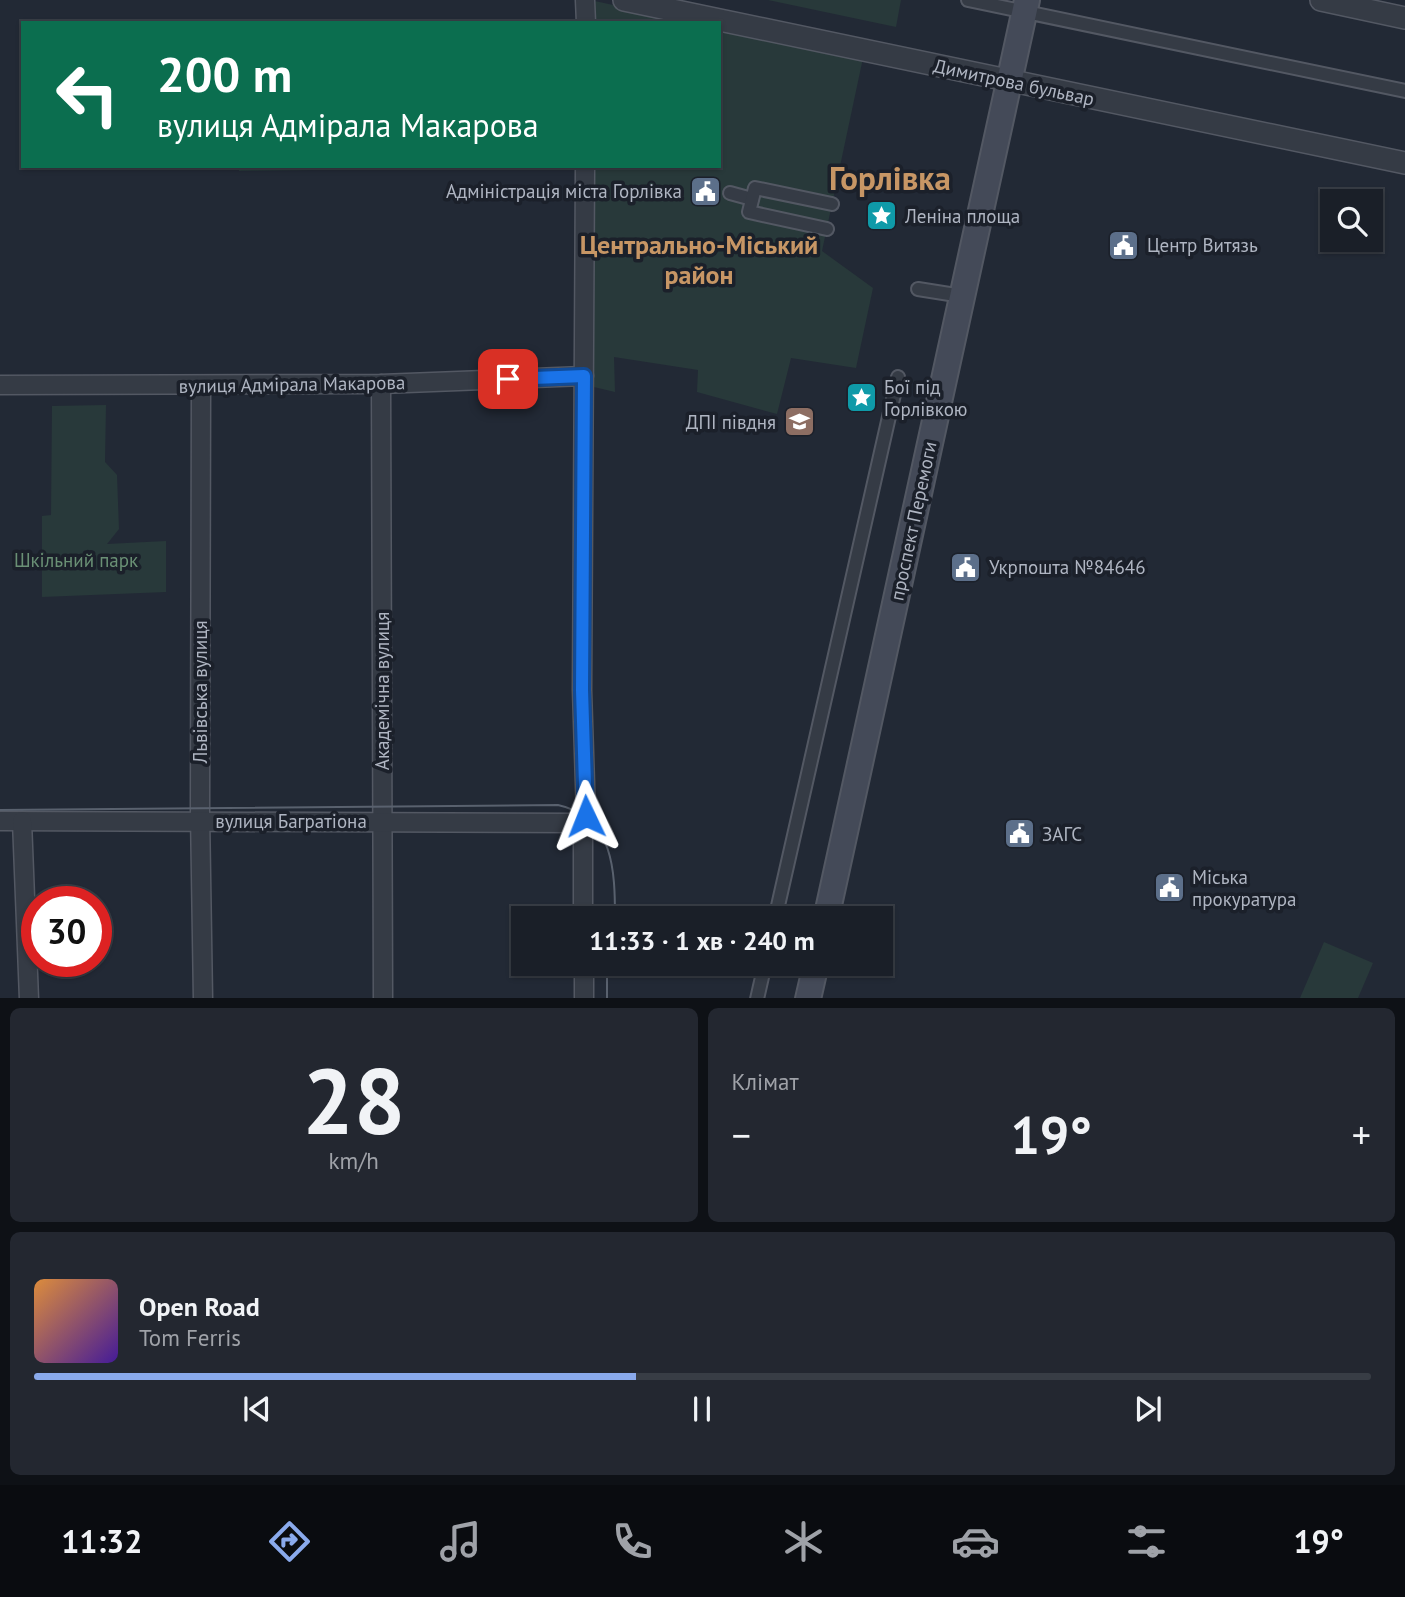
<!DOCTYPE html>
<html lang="uk">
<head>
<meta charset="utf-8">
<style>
	:root { --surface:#1a1f28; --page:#232730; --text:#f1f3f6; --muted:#9fa2a8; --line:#383d45; --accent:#8aaaec }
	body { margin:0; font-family:"PT Sans",sans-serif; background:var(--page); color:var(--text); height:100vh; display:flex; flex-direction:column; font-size:26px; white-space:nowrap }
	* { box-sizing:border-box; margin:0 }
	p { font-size:23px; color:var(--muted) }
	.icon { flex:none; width:38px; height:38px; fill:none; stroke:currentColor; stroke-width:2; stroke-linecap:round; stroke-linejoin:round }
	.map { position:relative; height:998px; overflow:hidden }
	.side { display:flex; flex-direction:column; gap:10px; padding:10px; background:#0e1116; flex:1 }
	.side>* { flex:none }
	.banner { position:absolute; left:21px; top:21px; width:700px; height:147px; border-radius:0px; box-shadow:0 2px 5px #0004,0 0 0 2px var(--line); background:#0b6e4f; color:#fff; overflow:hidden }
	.controls { position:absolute; left:1320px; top:189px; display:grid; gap:14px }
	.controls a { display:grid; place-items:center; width:63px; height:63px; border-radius:0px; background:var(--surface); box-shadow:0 2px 5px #0004,0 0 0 2px var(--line); font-size:35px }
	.speed { position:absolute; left:21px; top:886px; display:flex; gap:14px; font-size:35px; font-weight:700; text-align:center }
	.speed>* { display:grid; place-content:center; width:91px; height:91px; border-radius:50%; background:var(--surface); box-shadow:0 2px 5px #0004,0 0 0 2px var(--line); line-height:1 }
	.speed .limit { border:10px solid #d22; background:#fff; color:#111 }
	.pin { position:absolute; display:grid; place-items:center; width:60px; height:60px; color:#fff; margin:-30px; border-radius:14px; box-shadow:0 4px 10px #0006 }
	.me { position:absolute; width:77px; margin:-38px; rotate:358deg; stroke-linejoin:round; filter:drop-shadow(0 0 5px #0008) }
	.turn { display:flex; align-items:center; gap:24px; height:147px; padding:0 21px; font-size:32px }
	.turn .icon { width:91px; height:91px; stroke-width:2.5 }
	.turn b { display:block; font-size:49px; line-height:60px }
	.big { font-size:52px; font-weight:700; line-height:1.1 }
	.side .card { flex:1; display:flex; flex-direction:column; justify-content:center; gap:10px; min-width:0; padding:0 24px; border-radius:10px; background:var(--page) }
	.side .dial { align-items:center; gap:0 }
	.dial b { font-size:91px; line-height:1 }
	.song { display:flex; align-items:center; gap:21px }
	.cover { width:84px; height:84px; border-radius:10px; background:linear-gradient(135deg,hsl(30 70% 55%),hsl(260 70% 35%)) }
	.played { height:7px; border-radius:4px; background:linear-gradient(90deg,var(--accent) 45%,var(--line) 45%) }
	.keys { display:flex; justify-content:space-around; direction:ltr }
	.heat { display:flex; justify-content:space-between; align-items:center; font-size:38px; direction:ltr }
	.side .tiles { flex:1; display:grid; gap:10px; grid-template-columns:1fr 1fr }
	.card:last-child { grid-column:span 2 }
	.trip { position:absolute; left:511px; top:906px; width:382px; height:70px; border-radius:0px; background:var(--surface); box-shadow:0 2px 5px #0004,0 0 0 2px var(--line); font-weight:700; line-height:70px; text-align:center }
	.tab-bar { display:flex; height:112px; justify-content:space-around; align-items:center; background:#0a0c10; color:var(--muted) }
	.tab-bar .icon { width:49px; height:49px }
	.tab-bar .on { color:var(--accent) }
	.tab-bar b { font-size:32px; color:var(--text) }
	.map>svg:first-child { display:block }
</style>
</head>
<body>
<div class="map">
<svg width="1405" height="999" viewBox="0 0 1405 999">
	<rect width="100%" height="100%" fill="#222935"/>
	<g fill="#28393a">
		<polygon points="590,0 697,23 581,23"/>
		<polygon points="768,0 901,0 896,27"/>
		<polygon points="719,27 863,58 822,251 873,288 856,368 791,358 777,414 697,392 698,370 614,357 615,392 581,384 581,166 719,166"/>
		<polygon points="239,166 315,166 315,170 239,171"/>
		<polygon points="106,405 105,462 117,475 119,529 107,544 166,541 166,592 42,597 42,516 51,515 52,406"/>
		<polygon points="1324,942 1373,963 1358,998 1300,998"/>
	</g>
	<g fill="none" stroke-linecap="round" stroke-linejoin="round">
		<defs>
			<g id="pedestrian">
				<polyline points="968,0 1405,91"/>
				<polyline points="730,193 752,199"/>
				<polyline points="827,229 749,212 755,188 832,204"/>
				<polyline points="918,289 962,296"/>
				<polyline points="775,919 898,377"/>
				<polyline points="757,999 765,964"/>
			</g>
			<g id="minor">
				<polyline points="585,0 586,23"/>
				<polyline points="381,384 383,999"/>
				<polyline points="0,385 381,384 584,376"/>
				<polyline points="201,385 200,813 203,999"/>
				<polyline points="0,821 583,823"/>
				<polyline points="22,821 29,999"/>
				<polyline points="583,919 583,823 586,816 582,690 585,166"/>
				<polyline points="584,964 584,999"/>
			</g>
			<g id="tertiary">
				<polyline points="624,0 1405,163"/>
				<polyline points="1321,0 1405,18"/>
			</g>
			<g id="secondary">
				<polyline points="826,919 1027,0"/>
				<polyline points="808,999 816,964"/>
			</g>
		</defs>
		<use href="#pedestrian" stroke="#535863" stroke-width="16"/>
		<use href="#minor" stroke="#535863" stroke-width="21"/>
		<use href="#tertiary" stroke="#535863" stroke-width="24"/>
		<use href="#secondary" stroke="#535863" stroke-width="28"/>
		<use href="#pedestrian" stroke="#353b45" stroke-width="12"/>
		<use href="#minor" stroke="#353b45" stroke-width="18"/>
		<use href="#tertiary" stroke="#353b45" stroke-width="21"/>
		<use href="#secondary" stroke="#444a58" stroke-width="24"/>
		<g stroke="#59616e" stroke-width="2">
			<path d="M0,810L558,805C614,817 615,871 615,919"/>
			<polyline points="607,964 607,999"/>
		</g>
	</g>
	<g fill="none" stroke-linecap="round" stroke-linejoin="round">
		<defs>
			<polyline id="route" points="508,379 584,376 582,690 586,816"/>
		</defs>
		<use href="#route" stroke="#114b97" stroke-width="18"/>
		<use href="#route" stroke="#1a73e8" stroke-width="12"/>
	</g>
	<defs>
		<symbol id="civic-square" viewBox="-11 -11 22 22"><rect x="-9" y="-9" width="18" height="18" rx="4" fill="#5c6f8a" stroke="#1b202a"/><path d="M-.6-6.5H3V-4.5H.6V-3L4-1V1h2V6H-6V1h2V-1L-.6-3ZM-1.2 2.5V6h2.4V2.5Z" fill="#fff"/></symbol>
		<symbol id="sight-square" viewBox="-11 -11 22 22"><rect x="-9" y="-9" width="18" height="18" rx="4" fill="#0f9aa8" stroke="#1b202a"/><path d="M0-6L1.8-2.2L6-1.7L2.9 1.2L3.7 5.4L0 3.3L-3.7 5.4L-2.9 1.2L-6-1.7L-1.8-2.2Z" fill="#fff"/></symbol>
		<symbol id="school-square" viewBox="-11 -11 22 22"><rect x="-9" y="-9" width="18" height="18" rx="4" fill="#8d6e63" stroke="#1b202a"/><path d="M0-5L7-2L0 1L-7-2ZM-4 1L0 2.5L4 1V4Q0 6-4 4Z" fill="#fff"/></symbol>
	</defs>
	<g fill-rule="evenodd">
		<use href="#civic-square" x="688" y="174" width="35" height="35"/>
		<use href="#sight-square" x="864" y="198" width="35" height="35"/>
		<use href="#civic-square" x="1106" y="228" width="35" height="35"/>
		<use href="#sight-square" x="844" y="380" width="35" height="35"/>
		<use href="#school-square" x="782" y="404" width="35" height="35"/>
		<use href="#civic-square" x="948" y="550" width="35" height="35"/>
		<use href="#civic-square" x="1002" y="816" width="35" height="35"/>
		<use href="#civic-square" x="1152" y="870" width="35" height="35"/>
	</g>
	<g text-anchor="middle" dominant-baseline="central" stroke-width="7" stroke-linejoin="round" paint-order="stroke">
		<g font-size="19" fill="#afb5c2" stroke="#1b202a">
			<text transform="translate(1014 82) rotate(12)">Димитрова бульвар</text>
			<text transform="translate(292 384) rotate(-1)">вулиця Адмірала Макарова</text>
			<text transform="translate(913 521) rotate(-78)">проспект Перемоги</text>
			<text transform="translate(382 691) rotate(-90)">Академічна вулиця</text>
			<text transform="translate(200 692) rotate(-90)">Львівська вулиця</text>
			<text x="291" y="821">вулиця Багратіона</text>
		</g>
		<g font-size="19" fill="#afb5c2" stroke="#1b202a" text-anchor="start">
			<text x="682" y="191" text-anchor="end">Адміністрація міста Горлівка</text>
			<text x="905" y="216">Леніна площа</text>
			<text x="1147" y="245">Центр Витязь</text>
			<text x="884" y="387">Бої під<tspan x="884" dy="22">Горлівкою</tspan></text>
			<text x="776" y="422" text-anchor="end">ДПІ півдня</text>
			<text x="989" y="567">Укрпошта №84646</text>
			<text x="1042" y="834">ЗАГС</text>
			<text x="1192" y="877">Міська<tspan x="1192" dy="22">прокуратура</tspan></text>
		</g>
		<g font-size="19" fill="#6a9075" stroke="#1b202a">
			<text x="76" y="560">Шкільний парк</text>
		</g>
		<g font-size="26" font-weight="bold" fill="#c79665" stroke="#1b202a">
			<text x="699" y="244">Центрально-Міський<tspan x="699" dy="30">район</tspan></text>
		</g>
		<g font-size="33" font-weight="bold" fill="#c79665" stroke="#1b202a">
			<text x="890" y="177">Горлівка</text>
		</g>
	</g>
</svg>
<div class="controls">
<a><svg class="icon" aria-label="search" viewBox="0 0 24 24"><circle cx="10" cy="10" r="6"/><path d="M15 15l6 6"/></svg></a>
</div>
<div class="speed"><div class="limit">30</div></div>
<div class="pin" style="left:508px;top:379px;background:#d93025"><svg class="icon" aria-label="arrive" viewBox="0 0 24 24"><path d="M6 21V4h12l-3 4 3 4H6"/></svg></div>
<svg class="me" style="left:586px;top:816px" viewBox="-20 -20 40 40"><path d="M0-17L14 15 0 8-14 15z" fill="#1a73e8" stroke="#fff" stroke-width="4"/></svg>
<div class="trip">11:33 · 1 хв · 240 m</div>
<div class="banner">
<div class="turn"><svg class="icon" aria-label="left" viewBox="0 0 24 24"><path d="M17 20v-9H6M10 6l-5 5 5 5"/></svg><div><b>200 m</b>вулиця Адмірала Макарова</div></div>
</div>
</div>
<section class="side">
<div class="tiles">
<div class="card dial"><b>28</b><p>km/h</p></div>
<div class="card"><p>Клімат</p>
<div class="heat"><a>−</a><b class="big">19°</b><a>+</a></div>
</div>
<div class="card">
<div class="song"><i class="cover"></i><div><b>Open Road</b><p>Tom Ferris</p></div></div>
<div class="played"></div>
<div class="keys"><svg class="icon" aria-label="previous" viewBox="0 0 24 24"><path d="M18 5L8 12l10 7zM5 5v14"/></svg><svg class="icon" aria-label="pause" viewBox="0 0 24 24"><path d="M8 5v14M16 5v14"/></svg><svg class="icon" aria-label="next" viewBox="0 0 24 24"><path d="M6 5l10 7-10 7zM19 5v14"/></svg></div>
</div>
</div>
</section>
<nav class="tab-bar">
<b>11:32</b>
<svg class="icon on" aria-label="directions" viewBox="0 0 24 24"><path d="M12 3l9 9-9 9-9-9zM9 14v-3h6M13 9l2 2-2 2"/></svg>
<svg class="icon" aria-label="music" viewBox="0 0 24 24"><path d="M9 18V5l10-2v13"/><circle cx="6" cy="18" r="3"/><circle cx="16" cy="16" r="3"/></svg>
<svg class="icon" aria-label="phone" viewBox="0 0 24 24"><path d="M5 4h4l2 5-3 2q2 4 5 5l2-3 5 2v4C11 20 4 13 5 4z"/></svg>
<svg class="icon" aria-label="climate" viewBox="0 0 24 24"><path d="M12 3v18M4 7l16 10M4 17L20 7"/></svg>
<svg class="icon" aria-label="car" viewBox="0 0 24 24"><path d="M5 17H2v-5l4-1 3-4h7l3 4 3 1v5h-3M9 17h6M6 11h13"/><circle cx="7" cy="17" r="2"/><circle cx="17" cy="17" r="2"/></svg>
<svg class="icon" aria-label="filters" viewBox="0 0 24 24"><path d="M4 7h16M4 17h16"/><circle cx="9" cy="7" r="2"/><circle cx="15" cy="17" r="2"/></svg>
<b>19°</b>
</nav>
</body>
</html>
